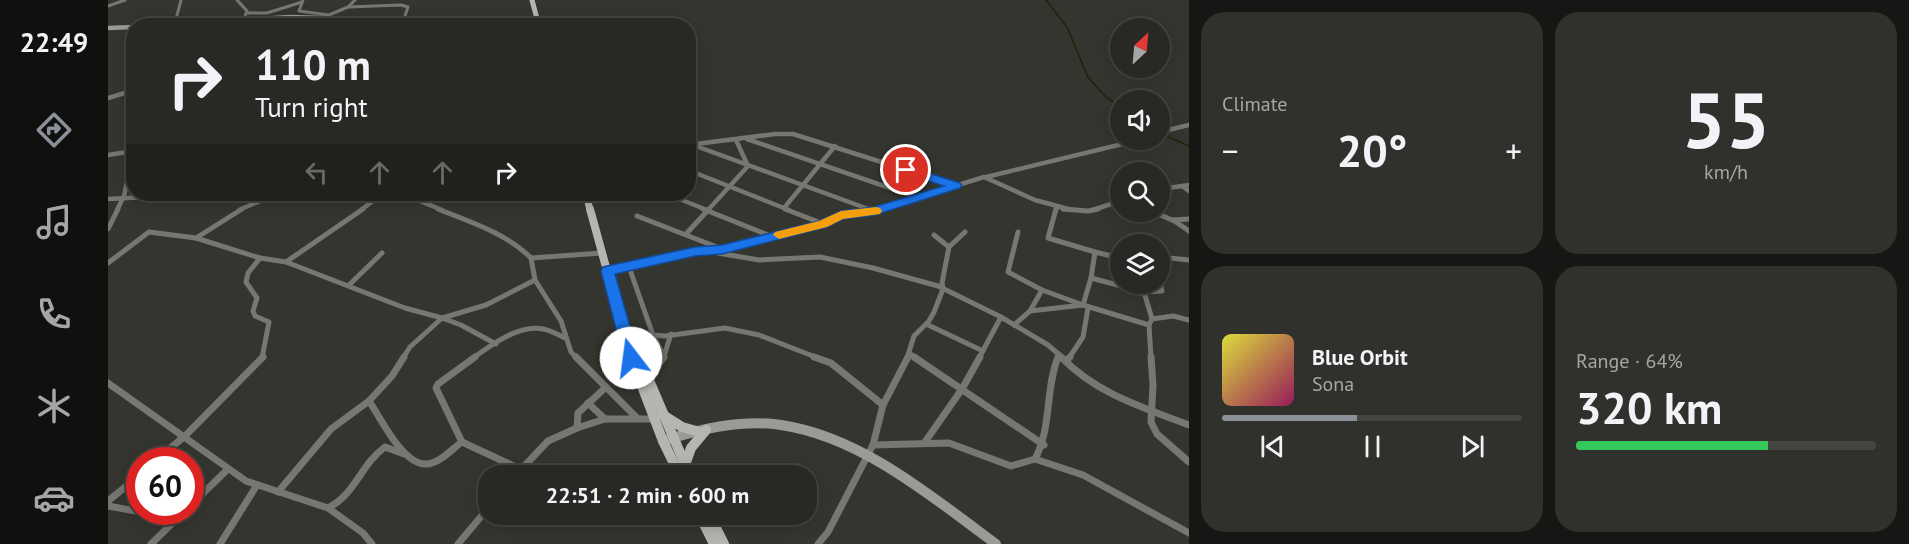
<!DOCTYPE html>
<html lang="en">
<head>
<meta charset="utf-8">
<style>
	:root { --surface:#282824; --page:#30302c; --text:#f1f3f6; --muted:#a5a6a6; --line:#444441; --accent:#8c9099 }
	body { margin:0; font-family:"PT Sans",sans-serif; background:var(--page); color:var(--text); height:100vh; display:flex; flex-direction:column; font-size:22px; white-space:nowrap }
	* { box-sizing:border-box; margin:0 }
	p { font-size:20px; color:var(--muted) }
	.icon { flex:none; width:33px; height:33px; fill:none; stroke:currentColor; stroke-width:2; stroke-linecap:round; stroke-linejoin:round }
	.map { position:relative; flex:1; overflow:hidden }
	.sheet { display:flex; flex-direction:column; gap:12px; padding:12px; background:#161614; width:720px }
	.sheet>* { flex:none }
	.banner { position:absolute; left:18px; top:18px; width:570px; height:183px; border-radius:24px; box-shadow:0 3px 15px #0003,0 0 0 2px var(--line); background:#282824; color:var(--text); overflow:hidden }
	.needle { width:39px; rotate:26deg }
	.tools { position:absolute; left:1002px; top:18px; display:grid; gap:12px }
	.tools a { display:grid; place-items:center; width:60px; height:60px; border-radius:50%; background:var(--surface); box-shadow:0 3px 15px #0003,0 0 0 2px var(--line); font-size:30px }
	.speed { position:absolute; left:18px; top:447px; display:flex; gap:12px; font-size:30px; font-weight:700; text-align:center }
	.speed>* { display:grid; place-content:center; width:78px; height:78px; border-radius:50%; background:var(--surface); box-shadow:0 3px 15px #0003,0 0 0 2px var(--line); line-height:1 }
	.speed .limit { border:9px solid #d22; background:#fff; color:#111 }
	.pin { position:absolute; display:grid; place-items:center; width:51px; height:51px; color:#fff; margin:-26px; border:3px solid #fff; border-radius:50%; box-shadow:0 2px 6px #0007 }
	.me { position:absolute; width:66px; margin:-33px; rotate:345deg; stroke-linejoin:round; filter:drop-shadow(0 0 4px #0008) }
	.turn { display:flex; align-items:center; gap:21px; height:126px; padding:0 30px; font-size:27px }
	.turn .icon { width:78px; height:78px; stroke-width:2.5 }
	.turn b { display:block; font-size:42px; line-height:51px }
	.lanes { display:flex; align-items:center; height:57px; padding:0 30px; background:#0003; justify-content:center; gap:30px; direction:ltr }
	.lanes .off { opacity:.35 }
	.big { font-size:45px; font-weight:800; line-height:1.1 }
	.sheet .widget { flex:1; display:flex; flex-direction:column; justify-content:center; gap:9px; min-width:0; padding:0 21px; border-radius:24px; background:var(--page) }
	.sheet .dial { align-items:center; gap:0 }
	.dial b { font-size:78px; line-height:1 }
	.song { display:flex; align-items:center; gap:18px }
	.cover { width:72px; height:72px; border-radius:9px; background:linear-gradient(135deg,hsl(60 70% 55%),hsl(330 70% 35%)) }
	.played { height:6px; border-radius:3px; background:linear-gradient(90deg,var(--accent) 45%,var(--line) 45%) }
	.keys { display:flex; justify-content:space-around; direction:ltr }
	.heat { display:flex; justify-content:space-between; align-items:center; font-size:33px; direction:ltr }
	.charge { height:9px; border-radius:4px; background:linear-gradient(90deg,#34c759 64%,var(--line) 0) }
	.sheet .tiles { flex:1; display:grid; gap:12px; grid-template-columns:repeat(2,1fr) }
	.trip { position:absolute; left:370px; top:465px; width:339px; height:60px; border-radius:24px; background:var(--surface); box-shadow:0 3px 15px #0003,0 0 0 2px var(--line); font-weight:800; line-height:60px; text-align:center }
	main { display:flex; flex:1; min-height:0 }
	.tab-bar { display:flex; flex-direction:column; width:108px; justify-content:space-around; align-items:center; background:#10100e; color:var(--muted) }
	.tab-bar .icon { width:42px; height:42px }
	.tab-bar .selected { color:var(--accent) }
	.tab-bar b { font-size:27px; color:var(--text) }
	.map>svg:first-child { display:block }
</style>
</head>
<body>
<main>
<nav class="tab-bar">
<b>22:49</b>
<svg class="icon selected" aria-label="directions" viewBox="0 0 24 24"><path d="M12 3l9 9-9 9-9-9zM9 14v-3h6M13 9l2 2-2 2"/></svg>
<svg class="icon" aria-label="music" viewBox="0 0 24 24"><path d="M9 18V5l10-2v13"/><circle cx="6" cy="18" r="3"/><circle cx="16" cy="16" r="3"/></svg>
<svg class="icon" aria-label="phone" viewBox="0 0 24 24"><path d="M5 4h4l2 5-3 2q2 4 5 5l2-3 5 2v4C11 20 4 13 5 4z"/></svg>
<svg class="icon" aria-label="climate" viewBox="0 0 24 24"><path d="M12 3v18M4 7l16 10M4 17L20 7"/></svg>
<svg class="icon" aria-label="car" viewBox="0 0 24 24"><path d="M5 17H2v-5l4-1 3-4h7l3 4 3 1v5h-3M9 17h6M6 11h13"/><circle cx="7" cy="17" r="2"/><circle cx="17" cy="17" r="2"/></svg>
</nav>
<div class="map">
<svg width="1081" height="544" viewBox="0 0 1081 544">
	<rect width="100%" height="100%" fill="#353530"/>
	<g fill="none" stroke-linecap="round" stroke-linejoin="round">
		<g stroke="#202107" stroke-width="1.5">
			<polyline points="938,0 959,27 980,77 997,96 1012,107"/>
			<polyline points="1054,134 1081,146"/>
		</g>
		<g stroke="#767673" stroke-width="3">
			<polyline points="129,0 139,11 136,19"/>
			<polyline points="195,0 191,11 221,15 240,7 293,5 300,7 295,22"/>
			<polyline points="0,6 17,0"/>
			<polyline points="240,7 247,0"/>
			<polyline points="139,13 159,13 194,2"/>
			<polyline points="67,23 73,0"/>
			<polyline points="178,26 175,23 182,17"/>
			<polyline points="201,26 214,19"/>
			<polyline points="18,93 26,87"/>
		</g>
		<g stroke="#767673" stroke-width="4.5">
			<polyline points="0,98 20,92"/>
			<polyline points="1052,132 1081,125"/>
			<polyline points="639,139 811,198"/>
			<polyline points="580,145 667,134 685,134 846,185"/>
			<polyline points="585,145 763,210"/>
			<polyline points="0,155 25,151"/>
			<polyline points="580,170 681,210"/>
			<polyline points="878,177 1031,140"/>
			<polyline points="1081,185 1074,186 1081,191"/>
			<polyline points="1052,189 1074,186"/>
			<polyline points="295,194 334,210"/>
			<polyline points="559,194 599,210"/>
			<polyline points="0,199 99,194"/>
			<polyline points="676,208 727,146"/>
			<polyline points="9,210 16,196 26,149"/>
			<polyline points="131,210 168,194"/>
			<polyline points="253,210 274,194"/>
			<polyline points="600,210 640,166 628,140"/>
			<polyline points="769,210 876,177 927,200 964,210"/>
			<polyline points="948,210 949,207"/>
			<polyline points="985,210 1012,201"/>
		</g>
		<g stroke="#767673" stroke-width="5">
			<path d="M330,209C362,222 398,233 423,258L494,253"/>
			<polyline points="595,209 665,237"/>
			<polyline points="677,209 713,223"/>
			<polyline points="759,209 765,211"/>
			<polyline points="948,209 940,238 987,252"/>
			<polyline points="955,209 980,211 990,209"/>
			<polyline points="1046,212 1064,220 1081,219"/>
			<polyline points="529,216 614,249"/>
			<polyline points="1065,220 1081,231"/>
			<polyline points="0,229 10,209"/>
			<polyline points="910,232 900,272 934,290 922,311"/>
			<polyline points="578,234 601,209"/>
			<polyline points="826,235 841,247"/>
			<polyline points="88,238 134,209"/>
			<polyline points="609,250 715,224 733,215 774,209"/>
			<polyline points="1052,257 1081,260"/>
			<polyline points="152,258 140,273 138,282 149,298 145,311 147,316 161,322 154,358"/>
			<polyline points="178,262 297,308 334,318 378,305 427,280 423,258"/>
			<polyline points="0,263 41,232 88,238 152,258 178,262 255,209"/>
			<polyline points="521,267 545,335 556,356 554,358"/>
			<polyline points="500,271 598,251 651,260 712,257 765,268 830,286 893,317 940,345 955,358"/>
			<polyline points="983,278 1036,292 1054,291 1052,282"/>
			<polyline points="427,280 453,321 463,352 469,358"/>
			<polyline points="241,285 274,253"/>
			<polyline points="934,290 975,305 983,278 987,252 1012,258"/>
			<polyline points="1036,292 1044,319"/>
			<polyline points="818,324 875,351"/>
			<polyline points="906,325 922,311 975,305 1041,325 1044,319 1065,316 1081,320"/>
			<polyline points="1041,325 1043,358"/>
			<polyline points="526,341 545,335 557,336 617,328 651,335 710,358"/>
			<polyline points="801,353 808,358"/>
			<polyline points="556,356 563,334"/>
			<polyline points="295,358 302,347 334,318 353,325 388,344"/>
			<path d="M365,358C383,345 411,324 435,329C443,330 450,335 457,338"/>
			<polyline points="799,358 806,336 821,321 826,312 835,289 834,283 841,247 857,232"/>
			<polyline points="871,358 893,317"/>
			<polyline points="949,358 951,354"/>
			<polyline points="961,358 975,337 980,308"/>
		</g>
		<g stroke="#767673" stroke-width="7">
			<path d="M296,357L284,376L261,401C273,418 295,466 319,464C332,463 344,449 354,442L412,469"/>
			<polyline points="468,357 529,418"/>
			<polyline points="706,357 723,363 775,405"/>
			<polyline points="806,357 936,445"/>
			<path d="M953,357C989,394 1034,407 1081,425"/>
			<polyline points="1043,357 1045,385 1043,422 1049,434 1081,462"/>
			<polyline points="958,361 962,357"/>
			<polyline points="541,376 556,357"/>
			<path d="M0,383L138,481L220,508C247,495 253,464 277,447L296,454"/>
			<polyline points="480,403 497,419"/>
			<polyline points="469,428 470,413 497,388"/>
			<polyline points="354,442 328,388 330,384 367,357"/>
			<polyline points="817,442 854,389 872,357"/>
			<path d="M765,445L841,443L903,466L927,459C944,427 937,390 950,357"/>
			<polyline points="927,459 975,475 1081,533"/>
			<polyline points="48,460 77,436 155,357"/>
			<polyline points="407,476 440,441 469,428 497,419 545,419"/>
			<polyline points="170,492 223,429 261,401"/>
			<polyline points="0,501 32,475"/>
			<polyline points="0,506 55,516 73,512"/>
			<polyline points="82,506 120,469"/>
			<polyline points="220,508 255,533 264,544"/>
			<polyline points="43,544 76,512"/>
			<polyline points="112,544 149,485"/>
			<polyline points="350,544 381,507"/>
			<polyline points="710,544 720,532 765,445 775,405 800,357"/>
		</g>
		<g stroke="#9a9a96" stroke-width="4.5">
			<polyline points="39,26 182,17 430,25"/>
			<polyline points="0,28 26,27"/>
		</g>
		<path stroke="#9a9a96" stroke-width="10" d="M555,441C592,429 633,419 673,425C754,437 824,497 888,544"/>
		<polyline stroke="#b6b6b0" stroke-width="5" points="424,0 431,26"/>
		<polyline stroke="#b6b6b0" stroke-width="7" points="478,194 482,210"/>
		<g stroke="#b6b6b0" stroke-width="8">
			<polyline points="482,209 523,358"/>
			<polyline points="517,323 532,358"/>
		</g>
		<g stroke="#b6b6b0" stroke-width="10">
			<polyline points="523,357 555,441 572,476"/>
			<polyline points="531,357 582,476"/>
			<polyline points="555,415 574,427 592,432"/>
			<polyline points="577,465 583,448 598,430"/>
			<polyline points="591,514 606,544"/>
			<polyline points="601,514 616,544"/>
		</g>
	</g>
	<polygon fill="#1a73e8" stroke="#114b97" stroke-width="1.5" points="798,166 852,183 854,186 852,188 767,215 735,219 719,227 614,254 587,256 507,274 531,358 528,363 523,365 517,363 493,271 495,267 587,247 614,245 711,221 733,211 766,207 836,186 794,172 792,170"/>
	<polygon fill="#f59e0b" points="768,207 772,208 774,211 772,214 735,219 719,227 671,239 665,235 667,232 711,221 733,211"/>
</svg>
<div class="tools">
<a><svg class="needle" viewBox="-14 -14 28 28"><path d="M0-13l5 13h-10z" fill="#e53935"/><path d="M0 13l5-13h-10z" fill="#a5a6a6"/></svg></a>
<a><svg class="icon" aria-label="sound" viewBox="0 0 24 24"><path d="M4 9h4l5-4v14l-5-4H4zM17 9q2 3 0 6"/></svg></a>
<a><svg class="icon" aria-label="search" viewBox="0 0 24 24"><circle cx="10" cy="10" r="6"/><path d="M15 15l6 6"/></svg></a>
<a><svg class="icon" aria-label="layers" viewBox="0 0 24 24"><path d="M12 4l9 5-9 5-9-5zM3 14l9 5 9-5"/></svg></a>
</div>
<div class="speed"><div class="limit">60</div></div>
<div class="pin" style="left:798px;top:170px;background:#d93025"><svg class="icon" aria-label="arrive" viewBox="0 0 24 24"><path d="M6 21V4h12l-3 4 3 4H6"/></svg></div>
<svg class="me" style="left:523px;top:358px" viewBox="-20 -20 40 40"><circle r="19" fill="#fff"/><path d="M0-13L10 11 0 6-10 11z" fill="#1a73e8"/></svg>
<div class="trip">22:51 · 2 min · 600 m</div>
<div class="banner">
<div class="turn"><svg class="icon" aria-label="right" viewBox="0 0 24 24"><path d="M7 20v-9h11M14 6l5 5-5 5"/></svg><div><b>110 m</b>Turn right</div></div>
<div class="lanes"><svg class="icon off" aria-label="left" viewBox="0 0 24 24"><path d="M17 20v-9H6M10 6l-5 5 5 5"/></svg><svg class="icon off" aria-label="ahead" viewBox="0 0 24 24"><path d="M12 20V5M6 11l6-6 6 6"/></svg><svg class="icon off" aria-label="ahead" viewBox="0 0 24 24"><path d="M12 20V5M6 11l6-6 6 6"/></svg><svg class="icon" aria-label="right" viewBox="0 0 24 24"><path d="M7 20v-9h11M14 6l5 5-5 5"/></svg></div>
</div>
</div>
<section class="sheet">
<div class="tiles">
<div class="widget"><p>Climate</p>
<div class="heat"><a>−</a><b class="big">20°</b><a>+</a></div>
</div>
<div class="widget dial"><b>55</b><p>km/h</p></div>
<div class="widget">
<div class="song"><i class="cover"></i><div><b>Blue Orbit</b><p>Sona</p></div></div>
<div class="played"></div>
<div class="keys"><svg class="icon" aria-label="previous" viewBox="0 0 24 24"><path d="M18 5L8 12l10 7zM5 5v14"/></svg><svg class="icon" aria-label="pause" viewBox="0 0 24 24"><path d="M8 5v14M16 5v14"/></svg><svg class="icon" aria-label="next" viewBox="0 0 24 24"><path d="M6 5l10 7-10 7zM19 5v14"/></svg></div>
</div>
<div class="widget"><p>Range · 64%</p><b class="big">320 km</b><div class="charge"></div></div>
</div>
</section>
</main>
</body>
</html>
